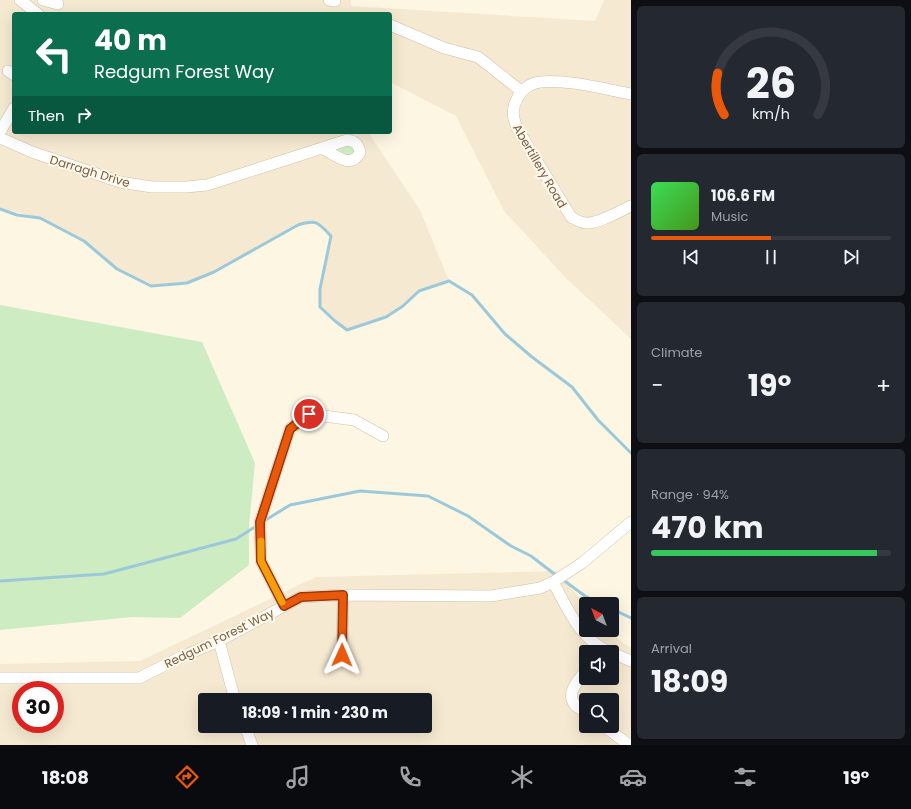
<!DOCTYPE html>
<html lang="en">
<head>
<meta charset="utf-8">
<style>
	:root { --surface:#171b24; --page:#242831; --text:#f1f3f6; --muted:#9ea1a6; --line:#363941; --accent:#ea580c }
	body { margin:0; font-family:Poppins,sans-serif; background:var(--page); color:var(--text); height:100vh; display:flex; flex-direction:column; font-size:15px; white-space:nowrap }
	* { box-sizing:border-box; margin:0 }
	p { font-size:13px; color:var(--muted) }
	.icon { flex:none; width:22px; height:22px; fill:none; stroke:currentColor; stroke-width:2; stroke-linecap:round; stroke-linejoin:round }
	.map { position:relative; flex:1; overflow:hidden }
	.drawer { display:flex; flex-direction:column; gap:6px; padding:6px; background:#0d0f14; width:280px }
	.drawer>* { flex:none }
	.banner { position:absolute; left:12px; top:12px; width:380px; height:122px; border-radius:4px; box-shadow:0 4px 16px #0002; background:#0b6e4f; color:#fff; overflow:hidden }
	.needle { width:26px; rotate:319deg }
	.fabs { position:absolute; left:579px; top:597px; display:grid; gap:8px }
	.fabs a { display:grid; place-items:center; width:40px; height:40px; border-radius:4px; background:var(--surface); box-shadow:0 4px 16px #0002; font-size:20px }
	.speed { position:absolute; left:12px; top:681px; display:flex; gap:8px; font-size:20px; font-weight:700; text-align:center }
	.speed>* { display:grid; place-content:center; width:52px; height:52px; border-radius:50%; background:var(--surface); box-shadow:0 4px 16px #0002; line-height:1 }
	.speed .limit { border:6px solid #d22; background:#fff; color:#111 }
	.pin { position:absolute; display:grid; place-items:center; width:34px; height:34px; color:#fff; margin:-17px; border:2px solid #fff; border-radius:50%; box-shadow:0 1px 4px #0007 }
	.me { position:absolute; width:44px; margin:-22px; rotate:1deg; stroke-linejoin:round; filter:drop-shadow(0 0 3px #0008) }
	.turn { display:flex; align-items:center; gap:14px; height:84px; padding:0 16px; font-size:18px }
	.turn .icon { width:52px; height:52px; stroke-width:2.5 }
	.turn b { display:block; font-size:28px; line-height:34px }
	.then { display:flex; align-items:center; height:38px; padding:0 16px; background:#0003; gap:8px; font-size:15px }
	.big { font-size:30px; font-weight:700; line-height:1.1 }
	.drawer .tile { flex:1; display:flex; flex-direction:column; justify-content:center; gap:6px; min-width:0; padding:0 14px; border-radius:6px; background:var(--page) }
	.drawer .dial { align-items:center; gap:0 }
	.dial svg { height:104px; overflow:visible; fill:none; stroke:var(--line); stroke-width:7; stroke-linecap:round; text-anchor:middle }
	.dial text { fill:var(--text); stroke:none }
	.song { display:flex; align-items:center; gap:12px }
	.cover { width:48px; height:48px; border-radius:6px; background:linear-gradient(135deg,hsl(130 70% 55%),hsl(100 70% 35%)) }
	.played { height:4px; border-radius:2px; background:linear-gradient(90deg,var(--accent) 50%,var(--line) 50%) }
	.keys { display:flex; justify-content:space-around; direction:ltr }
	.heat { display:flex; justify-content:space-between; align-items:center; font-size:22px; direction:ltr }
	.charge { height:6px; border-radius:3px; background:linear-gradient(90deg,#34c759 94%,var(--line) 0) }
	.trip { position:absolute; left:198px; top:693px; width:234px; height:40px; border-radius:4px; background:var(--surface); box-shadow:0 4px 16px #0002; font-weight:700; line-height:40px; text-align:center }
	.tab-bar { display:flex; height:64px; justify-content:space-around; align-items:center; background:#090b0e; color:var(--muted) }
	.tab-bar .icon { width:28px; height:28px }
	.tab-bar .current { color:var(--accent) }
	.tab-bar b { font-size:18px; color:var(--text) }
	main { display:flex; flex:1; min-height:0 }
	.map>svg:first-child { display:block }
</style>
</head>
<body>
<main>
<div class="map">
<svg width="631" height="745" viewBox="0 0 631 745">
	<rect width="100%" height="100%" fill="#fdf6e3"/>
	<g fill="#f6e9d1" fill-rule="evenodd">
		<polygon points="0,0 351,0 351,6 595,21 604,0 631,0 631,339 564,276 504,211 456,116 390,82 390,14 14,14 14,132 368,132 420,210 449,281 419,291 403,306 386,317 347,330 320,307 320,289 331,236 321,225 311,221 298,225 214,272 187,283 151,286 117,269 84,241 40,218 0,208"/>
		<path d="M556,571L586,605V630H608L615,637L631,648V745H0V664L140,661L316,577ZM586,652H612V678H586ZM21,690H55V724H21ZM205,700H425V726H205ZM586,700H612V726H586Z"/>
	</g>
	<g fill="#cdecc1">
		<polygon points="348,145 353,146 355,154 347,157 337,150"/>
		<polygon points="0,305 202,342 255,463 249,526 249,565 180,618 132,617 0,630"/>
	</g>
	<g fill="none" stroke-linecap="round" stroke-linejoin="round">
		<g stroke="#9cc9da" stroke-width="3">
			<path d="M0,209L17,215L40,218L84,241L117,269L151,286L187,283L214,272L298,225C316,219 318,222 331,236L320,289V307L335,321L347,330L386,317L403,306L419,291L449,281L472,295L505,334L532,357L572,387L598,420L631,453"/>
			<polyline points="264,521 290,505 360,491 428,496 468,516 511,546 531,556 557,576"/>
			<polyline points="562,579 585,596 601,604"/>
			<polyline points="0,581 104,574 236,539 258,525"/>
			<polyline points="612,609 631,618"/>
		</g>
		<defs>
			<g id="minor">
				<polyline points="20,0 38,14"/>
				<polyline points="43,0 58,4"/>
				<polyline points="329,0 335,1"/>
				<polyline points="390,25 444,48 478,57 521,91"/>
				<polyline points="8,71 14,75"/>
				<path d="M631,94C604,89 567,79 540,82C530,83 521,90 517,99C511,110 513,118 517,128L571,217C576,220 580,223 586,223C598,224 620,211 631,206"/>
				<polyline points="0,132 14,108"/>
				<path d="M0,138L32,152L120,182L152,187H186L207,185L347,140C355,141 359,144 360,153C350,170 335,154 323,149"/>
				<path d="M553,582C568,609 580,640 610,652"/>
				<polyline points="284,606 261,561 260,522 290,429 309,414 354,420 383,436"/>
				<polyline points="219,641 235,700"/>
				<polyline points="612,653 631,661"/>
				<polyline points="342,655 343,595"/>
				<path d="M586,670C579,680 565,693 575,705C578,708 583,710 586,712"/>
				<polyline points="0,678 139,678 181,657 219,641 301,597 343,595 491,596 540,588 553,582 582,563 631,522"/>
				<polyline points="245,726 252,745"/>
				<polyline points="604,726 629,745"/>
			</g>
		</defs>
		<use href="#minor" stroke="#cfbfa9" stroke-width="12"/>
		<use href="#minor" stroke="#fff" stroke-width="11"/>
	</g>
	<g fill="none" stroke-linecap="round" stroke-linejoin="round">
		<defs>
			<polyline id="route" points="309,414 290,429 260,522 261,561 284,606 301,597 343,595 342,655"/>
		</defs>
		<use href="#route" stroke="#983908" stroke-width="10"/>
		<use href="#route" stroke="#ea580c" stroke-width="7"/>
		<polyline stroke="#f59e0b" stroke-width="7" points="261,541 261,561 282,602"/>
	</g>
	<g text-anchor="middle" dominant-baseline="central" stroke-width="4" stroke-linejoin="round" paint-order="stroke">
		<g font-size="12" fill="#775e47" stroke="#fff9ea">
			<text transform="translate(540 166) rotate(60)">Abertillery Road</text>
			<text transform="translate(90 171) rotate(17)">Darragh Drive</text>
			<text transform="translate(219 638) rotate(-26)">Redgum Forest Way</text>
		</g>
	</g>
</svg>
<div class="fabs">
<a><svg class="needle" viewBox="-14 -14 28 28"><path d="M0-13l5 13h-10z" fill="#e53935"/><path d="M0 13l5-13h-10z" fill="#9ea1a6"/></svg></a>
<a><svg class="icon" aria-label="sound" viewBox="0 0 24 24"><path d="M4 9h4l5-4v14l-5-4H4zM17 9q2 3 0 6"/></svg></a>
<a><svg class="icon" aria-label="search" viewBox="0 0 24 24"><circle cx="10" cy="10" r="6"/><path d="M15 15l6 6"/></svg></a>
</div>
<div class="speed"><div class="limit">30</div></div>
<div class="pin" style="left:309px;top:414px;background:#d93025"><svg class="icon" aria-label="arrive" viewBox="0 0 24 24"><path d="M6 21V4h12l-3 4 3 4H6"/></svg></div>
<svg class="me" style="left:342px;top:655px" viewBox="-20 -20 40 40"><path d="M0-17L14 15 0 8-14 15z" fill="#ea580c" stroke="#fff" stroke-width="4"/></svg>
<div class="trip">18:09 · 1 min · 230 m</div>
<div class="banner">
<div class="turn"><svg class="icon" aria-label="left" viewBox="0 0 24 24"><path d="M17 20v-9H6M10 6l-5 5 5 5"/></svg><div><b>40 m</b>Redgum Forest Way</div></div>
<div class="then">Then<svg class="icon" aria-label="right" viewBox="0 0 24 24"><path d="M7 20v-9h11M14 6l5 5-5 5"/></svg></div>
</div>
</div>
<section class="drawer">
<div class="tile dial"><svg viewBox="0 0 100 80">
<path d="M14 69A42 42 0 1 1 86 69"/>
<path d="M14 69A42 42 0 0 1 9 37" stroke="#ea580c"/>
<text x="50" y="56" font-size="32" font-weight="700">26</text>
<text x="50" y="72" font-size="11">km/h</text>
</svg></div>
<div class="tile">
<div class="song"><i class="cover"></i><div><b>106.6 FM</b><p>Music</p></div></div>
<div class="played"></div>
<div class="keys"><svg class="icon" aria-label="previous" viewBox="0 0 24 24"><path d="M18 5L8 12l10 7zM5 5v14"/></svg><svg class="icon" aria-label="pause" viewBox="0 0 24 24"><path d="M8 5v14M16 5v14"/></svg><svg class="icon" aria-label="next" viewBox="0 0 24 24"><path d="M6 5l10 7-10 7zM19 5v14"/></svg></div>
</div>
<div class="tile"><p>Climate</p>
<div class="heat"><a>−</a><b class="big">19°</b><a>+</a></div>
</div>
<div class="tile"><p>Range · 94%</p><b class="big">470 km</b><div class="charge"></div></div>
<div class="tile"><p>Arrival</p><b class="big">18:09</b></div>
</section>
</main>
<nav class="tab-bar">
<b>18:08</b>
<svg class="icon current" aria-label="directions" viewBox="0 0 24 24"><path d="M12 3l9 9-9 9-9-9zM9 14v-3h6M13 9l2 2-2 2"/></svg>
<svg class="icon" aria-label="music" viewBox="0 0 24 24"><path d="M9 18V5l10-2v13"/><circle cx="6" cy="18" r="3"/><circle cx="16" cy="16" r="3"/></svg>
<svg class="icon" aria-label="phone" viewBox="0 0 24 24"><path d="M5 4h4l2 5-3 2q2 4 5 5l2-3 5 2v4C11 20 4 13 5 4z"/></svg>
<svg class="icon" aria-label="climate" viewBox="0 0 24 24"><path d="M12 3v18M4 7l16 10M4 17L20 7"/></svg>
<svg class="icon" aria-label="car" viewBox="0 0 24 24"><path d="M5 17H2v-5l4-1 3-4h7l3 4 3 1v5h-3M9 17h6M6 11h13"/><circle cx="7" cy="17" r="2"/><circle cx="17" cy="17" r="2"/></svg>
<svg class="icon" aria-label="filters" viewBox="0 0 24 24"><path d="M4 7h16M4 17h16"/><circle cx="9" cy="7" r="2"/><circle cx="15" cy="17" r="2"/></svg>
<b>19°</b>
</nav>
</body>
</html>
